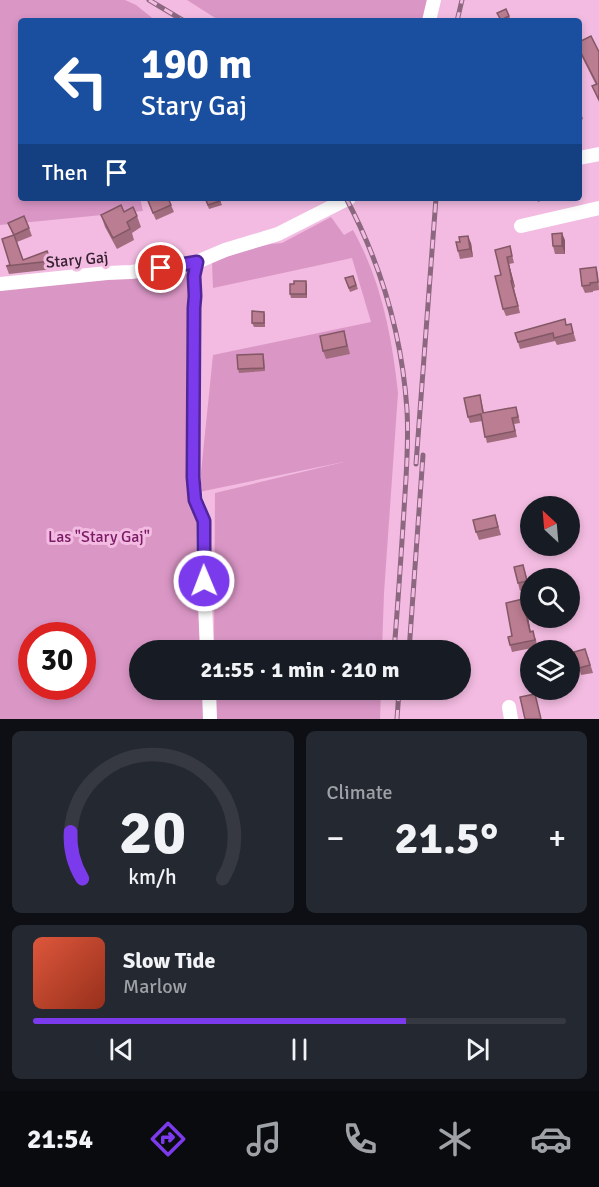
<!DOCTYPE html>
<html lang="en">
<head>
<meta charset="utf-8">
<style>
	:root { --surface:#171b24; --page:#242831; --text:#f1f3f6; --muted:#9ea1a6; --line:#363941; --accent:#7c3aed }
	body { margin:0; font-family:Signika,sans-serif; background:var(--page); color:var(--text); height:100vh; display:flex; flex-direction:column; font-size:22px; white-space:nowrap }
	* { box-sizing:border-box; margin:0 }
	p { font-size:20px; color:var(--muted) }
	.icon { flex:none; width:33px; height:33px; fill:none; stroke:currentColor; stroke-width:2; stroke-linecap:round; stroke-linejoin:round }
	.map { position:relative; height:719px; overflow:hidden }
	.panel { display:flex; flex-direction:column; gap:12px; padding:12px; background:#0d0f14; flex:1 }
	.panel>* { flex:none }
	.guide { position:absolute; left:18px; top:18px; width:564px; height:183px; border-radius:6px; box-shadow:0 3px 9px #0003; background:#1a4fa0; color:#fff; overflow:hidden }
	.needle { width:39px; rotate:334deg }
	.fabs { position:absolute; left:520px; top:496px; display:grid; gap:12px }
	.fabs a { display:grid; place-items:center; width:60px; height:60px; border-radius:50%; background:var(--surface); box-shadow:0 3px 9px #0003; font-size:30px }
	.speed { position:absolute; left:18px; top:622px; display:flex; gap:12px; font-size:30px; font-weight:700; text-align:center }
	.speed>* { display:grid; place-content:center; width:78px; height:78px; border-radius:50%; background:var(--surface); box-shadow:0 3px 9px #0003; line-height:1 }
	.speed .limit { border:9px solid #d22; background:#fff; color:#111 }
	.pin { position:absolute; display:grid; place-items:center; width:51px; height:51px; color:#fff; margin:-26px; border:3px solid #fff; border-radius:50%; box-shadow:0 2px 6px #0007 }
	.me { position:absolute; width:66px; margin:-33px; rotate:359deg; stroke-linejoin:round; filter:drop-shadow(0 0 4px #0008) }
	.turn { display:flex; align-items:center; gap:21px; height:126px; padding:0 24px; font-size:27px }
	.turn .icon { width:78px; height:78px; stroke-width:2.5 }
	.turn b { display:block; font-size:42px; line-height:51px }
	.then { display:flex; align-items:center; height:57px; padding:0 24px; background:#0003; gap:12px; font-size:22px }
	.big { font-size:45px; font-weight:700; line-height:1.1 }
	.panel .tile { flex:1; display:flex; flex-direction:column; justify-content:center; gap:9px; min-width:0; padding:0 21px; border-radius:9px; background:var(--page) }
	.panel .dial { align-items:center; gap:0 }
	.dial svg { height:156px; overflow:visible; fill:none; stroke:var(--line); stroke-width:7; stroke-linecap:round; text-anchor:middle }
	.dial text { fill:var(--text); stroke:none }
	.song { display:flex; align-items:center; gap:18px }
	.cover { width:72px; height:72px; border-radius:9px; background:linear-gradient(135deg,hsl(10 70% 55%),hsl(10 70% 35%)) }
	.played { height:6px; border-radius:3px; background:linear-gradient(90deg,var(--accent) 70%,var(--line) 70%) }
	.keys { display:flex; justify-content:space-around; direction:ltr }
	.heat { display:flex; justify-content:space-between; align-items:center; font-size:33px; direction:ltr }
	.panel .tiles { flex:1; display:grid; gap:12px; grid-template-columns:1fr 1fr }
	.tile:last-child { grid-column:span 2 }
	.trip { position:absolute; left:129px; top:640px; width:342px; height:60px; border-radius:30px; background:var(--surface); box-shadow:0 3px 9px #0003; font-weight:700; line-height:60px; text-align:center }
	.menu { display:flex; height:96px; justify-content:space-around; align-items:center; background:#090b0e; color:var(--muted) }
	.menu .icon { width:42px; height:42px }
	.menu .active { color:var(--accent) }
	.menu b { font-size:27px; color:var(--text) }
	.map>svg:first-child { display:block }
</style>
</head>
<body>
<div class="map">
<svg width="599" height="719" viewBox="0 0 599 719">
	<rect width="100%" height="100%" fill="#f3bbe1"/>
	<g fill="#da96c5" fill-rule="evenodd">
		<polygon points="0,0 125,0 136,5 156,21 21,21 21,198 140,198 143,211 0,225"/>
		<polygon points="187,0 430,0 425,21 220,21"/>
		<path d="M331,217L344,235L353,230C381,280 392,336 398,393L384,593L382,651H214L215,493L348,461L199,492L213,355L371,322L352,258L213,288L212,262L246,250L271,244L282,243Z"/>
		<path d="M187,269L190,306L204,651H140V690H204L203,719H0V281ZM32,636H82V687H32Z"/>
		<polygon points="214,690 381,690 380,719 213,719"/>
	</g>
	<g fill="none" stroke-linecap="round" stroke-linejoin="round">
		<g stroke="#fff" stroke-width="14">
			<polyline points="429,21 434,0"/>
			<polyline points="579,158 599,154"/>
			<polyline points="521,226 599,208"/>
			<polyline points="197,262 194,276 195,296 194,308 193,477 196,500 204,521 203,558 207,651"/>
			<polyline points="0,284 107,273 131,272 168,267 197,262 225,250 278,234 349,198"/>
			<polyline points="209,690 210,719"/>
			<polyline points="509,707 511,719"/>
		</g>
		<defs>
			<g id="rail">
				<polyline points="149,0 184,21"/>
				<polyline points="457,21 462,0"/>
				<path d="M346,198C381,264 402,335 407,410C409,444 406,477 404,510C401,557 398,604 394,651"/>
				<polyline points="416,464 436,198"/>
				<polyline points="409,651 423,455"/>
				<polyline points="397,719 399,690"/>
			</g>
		</defs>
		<use href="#rail" stroke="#8c6780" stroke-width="5"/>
		<use href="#rail" stroke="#f3bbe1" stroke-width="3" stroke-dasharray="9" stroke-linecap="butt"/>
	</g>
	<g fill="#a16c7d">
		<polygon points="506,9 511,20 501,21 497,13"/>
		<polygon points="579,42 599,52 599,102 592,86 596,85 579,51"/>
		<polygon points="579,107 583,119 579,121"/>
		<polygon points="146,198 156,198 157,199 168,198 174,212 156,220"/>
		<polygon points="205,198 219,198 222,205 209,209"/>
		<polygon points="537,198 548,198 538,202"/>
		<polygon points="124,212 137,216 141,227 132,233 134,240 117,249 105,227 101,215"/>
		<polygon points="8,223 29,228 32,236 17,242 23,260 47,251 54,269 9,274 6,266 10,265 13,235"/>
		<polygon points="565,240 565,254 555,254 553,246"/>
		<polygon points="460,242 471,243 473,257 460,259 458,251"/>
		<polygon points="510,246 514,263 509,264 515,287 514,288 520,313 506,316 503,309 501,275"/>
		<polygon points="596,267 598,274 599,290 593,291 593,292 585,293 582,286"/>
		<polygon points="353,276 358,289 350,292 345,278"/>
		<polygon points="307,285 307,298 291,298 290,294"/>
		<polygon points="264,312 265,315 265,327 254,327 252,323"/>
		<polygon points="571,324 576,341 557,345 555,341 520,349 518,342"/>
		<polygon points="344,331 346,339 350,354 326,359 323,351"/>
		<polygon points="263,354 264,358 265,371 239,373 238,369"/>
		<polygon points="480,395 484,412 518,413 520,423 514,424 517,437 487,443 482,421 470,423 468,417"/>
		<polygon points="495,515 501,535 479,540 476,532"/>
		<polygon points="543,546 558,546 544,549"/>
		<polygon points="523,565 530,588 520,591 518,583"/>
		<polygon points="526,607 531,632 536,639 537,647 512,652 510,645 512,636"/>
		<polygon points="588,657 593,673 581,675 579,668"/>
	</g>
	<g fill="#835866">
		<polygon points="562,233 565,240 565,254 562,246"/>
		<polygon points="468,236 471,243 473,257 470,249"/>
		<polygon points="507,257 509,264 515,287 512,281"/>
		<polygon points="306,281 307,285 307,298 306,294"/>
		<polygon points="523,599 526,607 532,640 530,632"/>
	</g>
	<g fill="#bb7d91" stroke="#835866" stroke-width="1.5">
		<polygon points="506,9 509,16 501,20 497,13"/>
		<polygon points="591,36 599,52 599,100 592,86 597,84 579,49 579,42"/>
		<polygon points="147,198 156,198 157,199 159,198 168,198 171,205 153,213"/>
		<polygon points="205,198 219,198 220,201 208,205"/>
		<polygon points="121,205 124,212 133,207 137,216 127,222 130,229 113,238 101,215"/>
		<polygon points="24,216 29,228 14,235 23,260 47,251 51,261 6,266 10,265 2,239 14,235 8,223"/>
		<polygon points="562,233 562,246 553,246 552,234"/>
		<polygon points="468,236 470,249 458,251 456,242 460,242 459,237"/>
		<polygon points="510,246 512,256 507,257 512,281 511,281 518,306 503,309 495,276 501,275 495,250"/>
		<polygon points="596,267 598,282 590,283 590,285 582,286 580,269"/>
		<polygon points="353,276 356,285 349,288 345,278"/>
		<polygon points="294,281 306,281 306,294 290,294 290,284 294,284"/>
		<polygon points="252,311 264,312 264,323 252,323"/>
		<polygon points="565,319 566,325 571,324 573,333 554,338 553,333 518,342 515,333"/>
		<polygon points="344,331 347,346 323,351 320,336"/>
		<polygon points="263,354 264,368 238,369 237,355"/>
		<polygon points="480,395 483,413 516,407 518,417 512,418 515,431 485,437 481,414 468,417 464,398"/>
		<polygon points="495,515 498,527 476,532 473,520"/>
		<polygon points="523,565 527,581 518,583 514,567"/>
		<polygon points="523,599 530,632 533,631 535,640 510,645 508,637 512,636 506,603"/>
		<polygon points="585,649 590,665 579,668 574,652"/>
		<polygon points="535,694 541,719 525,719 520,697"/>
	</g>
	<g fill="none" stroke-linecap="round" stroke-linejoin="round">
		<defs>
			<polyline id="route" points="161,268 197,262 194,276 195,296 194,308 193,477 195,500 204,521 204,581"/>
		</defs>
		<use href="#route" stroke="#51269a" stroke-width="15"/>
		<use href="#route" stroke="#7c3aed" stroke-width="10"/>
	</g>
	<g text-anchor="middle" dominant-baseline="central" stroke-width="6" stroke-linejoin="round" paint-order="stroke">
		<g font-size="16" fill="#362130" stroke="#f3bbe1">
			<text transform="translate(77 260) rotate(-5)">Stary Gaj</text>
		</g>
		<g font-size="16" fill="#7a1965" stroke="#f3bbe1">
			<text x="99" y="537">Las "Stary Gaj"</text>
		</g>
	</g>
</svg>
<div class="fabs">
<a><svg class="needle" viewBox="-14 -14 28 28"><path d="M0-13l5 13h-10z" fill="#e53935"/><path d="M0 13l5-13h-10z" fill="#9ea1a6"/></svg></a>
<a><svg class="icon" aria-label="search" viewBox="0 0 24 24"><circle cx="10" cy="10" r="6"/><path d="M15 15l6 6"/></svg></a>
<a><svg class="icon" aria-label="layers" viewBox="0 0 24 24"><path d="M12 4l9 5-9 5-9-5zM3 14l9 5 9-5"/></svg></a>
</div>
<div class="speed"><div class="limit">30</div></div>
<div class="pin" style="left:161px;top:268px;background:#d93025"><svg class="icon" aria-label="arrive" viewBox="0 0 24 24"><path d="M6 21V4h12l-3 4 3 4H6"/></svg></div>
<svg class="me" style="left:204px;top:581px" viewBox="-20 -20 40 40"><circle r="17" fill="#7c3aed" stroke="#fff" stroke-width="3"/><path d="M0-11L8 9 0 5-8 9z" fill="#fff"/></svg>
<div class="trip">21:55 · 1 min · 210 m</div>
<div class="guide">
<div class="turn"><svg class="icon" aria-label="left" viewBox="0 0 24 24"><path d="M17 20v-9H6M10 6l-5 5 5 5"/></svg><div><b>190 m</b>Stary Gaj</div></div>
<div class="then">Then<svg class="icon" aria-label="arrive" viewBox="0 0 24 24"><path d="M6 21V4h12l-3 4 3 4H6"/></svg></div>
</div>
</div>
<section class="panel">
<div class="tiles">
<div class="tile dial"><svg viewBox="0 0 100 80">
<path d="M14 69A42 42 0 1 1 86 69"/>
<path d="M14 69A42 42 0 0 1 8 45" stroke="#7c3aed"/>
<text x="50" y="56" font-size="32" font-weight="700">20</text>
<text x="50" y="72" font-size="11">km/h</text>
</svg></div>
<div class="tile"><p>Climate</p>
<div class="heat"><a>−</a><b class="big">21.5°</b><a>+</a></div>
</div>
<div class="tile">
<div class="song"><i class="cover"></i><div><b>Slow Tide</b><p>Marlow</p></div></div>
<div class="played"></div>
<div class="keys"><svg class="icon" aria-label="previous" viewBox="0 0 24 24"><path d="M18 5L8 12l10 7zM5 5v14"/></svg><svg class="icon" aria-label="pause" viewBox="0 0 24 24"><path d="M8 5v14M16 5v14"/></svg><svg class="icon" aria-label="next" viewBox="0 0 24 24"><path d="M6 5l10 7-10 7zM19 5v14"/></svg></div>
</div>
</div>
</section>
<nav class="menu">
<b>21:54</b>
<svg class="icon active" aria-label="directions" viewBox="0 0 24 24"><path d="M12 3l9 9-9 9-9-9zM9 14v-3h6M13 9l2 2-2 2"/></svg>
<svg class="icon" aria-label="music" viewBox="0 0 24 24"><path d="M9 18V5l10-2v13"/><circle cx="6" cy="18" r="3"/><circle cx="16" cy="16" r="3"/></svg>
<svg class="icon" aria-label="phone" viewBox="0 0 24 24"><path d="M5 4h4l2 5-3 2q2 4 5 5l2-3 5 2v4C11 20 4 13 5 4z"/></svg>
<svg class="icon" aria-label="climate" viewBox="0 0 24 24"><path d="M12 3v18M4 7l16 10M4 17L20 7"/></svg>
<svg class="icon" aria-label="car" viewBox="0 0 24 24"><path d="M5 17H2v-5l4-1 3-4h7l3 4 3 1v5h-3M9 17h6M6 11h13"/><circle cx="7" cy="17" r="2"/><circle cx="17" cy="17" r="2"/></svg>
</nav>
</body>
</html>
